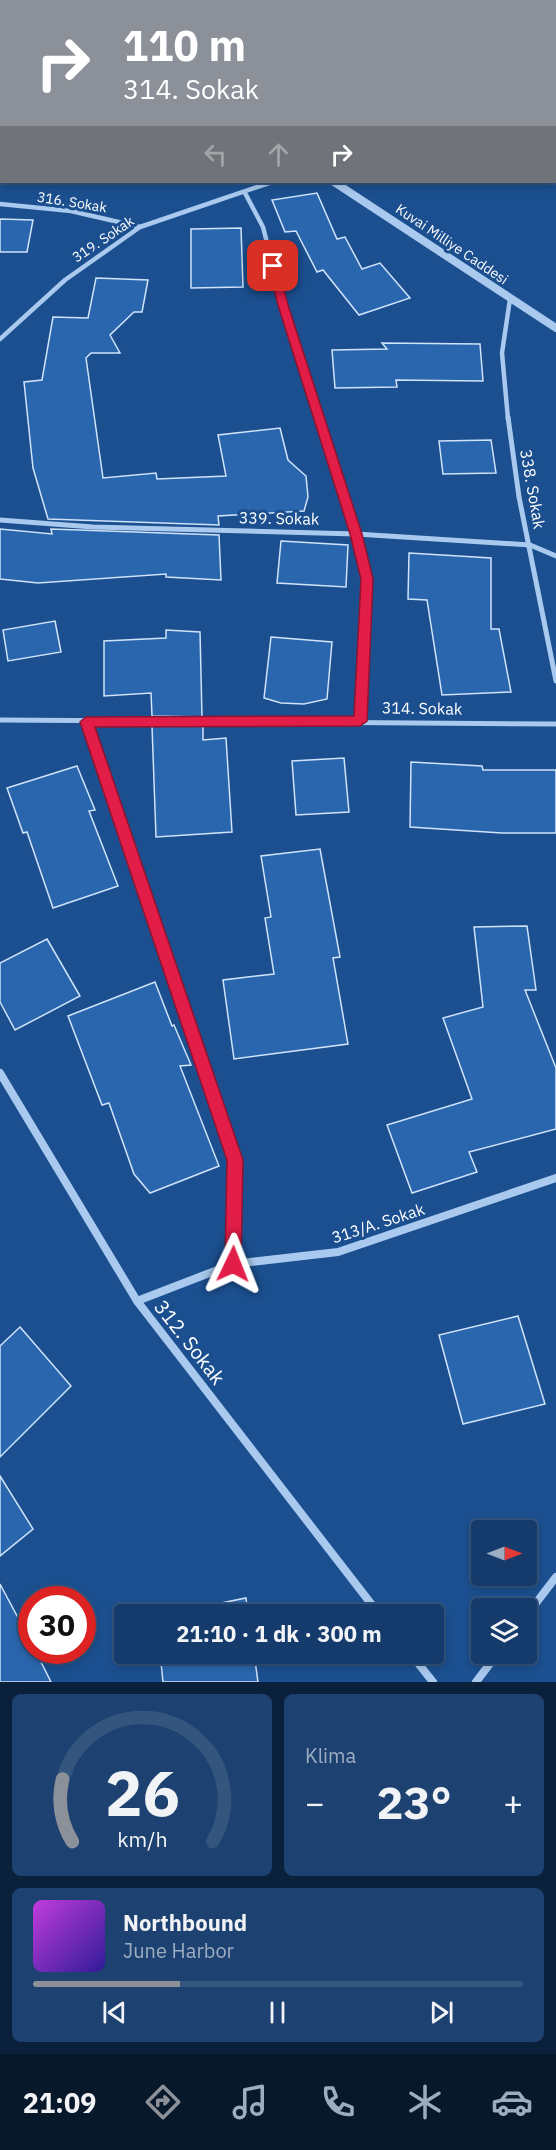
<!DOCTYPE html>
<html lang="tr">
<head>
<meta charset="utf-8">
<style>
	:root { --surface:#143b6b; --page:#1d4271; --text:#f1f3f6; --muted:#9dadc1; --line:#33557e; --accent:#8c9099 }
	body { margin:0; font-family:"IBM Plex Sans",sans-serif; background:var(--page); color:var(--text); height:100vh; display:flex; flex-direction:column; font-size:22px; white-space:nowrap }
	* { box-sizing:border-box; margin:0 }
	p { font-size:20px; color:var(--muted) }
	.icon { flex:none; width:33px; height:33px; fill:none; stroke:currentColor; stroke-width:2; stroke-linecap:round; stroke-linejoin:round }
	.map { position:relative; height:1682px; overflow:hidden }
	.side { display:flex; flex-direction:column; gap:12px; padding:12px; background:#0b203b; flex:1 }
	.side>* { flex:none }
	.guide { position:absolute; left:0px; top:0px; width:556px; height:183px; box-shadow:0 3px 9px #0003,0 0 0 2px var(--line); background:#8c9099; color:#fff; overflow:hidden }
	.needle { width:39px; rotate:90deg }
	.buttons { position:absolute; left:471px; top:1520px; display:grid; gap:12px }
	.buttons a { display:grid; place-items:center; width:66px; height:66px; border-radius:6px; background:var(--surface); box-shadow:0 3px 9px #0003,0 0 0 2px var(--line); font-size:30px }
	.speed { position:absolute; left:18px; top:1586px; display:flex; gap:12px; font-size:30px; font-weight:700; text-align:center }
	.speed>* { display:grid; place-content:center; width:78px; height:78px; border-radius:50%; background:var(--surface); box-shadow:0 3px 9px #0003,0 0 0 2px var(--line); line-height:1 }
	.speed .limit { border:9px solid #d22; background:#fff; color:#111 }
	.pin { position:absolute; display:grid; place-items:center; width:51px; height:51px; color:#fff; margin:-26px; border-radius:12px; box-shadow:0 3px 9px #0006 }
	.me { position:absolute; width:66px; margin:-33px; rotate:2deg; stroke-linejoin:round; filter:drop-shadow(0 0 4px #0008) }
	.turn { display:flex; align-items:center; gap:21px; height:126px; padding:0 24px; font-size:27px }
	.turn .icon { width:78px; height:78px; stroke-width:2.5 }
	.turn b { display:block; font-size:42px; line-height:51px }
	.lanes { display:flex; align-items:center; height:57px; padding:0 24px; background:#0003; justify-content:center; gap:30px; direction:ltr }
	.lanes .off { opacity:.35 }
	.big { font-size:45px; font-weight:700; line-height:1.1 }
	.side .tile { flex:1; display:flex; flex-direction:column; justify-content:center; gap:9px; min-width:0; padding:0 21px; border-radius:9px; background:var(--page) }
	.side .dial { align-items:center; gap:0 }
	.dial svg { height:156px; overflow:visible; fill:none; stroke:var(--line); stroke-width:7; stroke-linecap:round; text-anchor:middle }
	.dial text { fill:var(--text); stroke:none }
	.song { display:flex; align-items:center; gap:18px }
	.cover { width:72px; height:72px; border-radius:9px; background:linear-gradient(135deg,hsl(290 70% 55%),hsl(250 70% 35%)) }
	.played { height:6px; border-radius:3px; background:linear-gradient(90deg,var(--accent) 30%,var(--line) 30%) }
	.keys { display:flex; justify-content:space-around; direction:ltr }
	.heat { display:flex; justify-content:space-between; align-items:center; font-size:33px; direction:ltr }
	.side .tiles { flex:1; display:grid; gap:12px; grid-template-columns:1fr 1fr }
	.tile:last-child { grid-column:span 2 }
	.trip { position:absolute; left:114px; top:1604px; width:330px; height:60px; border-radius:6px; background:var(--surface); box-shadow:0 3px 9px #0003,0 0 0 2px var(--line); font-weight:700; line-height:60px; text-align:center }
	.tabs { display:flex; height:96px; justify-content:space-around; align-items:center; background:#08182b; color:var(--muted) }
	.tabs .icon { width:42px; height:42px }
	.tabs .current { color:var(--accent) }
	.tabs b { font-size:27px; color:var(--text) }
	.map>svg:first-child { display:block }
</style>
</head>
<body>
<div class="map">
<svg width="556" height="1682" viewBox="0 0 556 1682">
	<rect width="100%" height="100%" fill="#1b4f8f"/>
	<g fill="#2a66ad" stroke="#cfe3fa" stroke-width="1.5">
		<polygon points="317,193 337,239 345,237 362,269 380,263 410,298 359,315 323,270 317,272 296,231 285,232 272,200"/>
		<polygon points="0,219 33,220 27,252 0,252"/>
		<polygon points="241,228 243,287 191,288 191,229"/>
		<polygon points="96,278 148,280 142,312 134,312 110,335 120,353 91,353 86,358 103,478 156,473 157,479 226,476 218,435 280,428 288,460 306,476 308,497 304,511 218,516 219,525 48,519 33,468 24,382 42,380 53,317 88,318"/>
		<polygon points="382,343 480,344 483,381 396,380 397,387 335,388 332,350 387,349"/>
		<polygon points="491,440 496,473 443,474 439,441"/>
		<polygon points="0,529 52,534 51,529 219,535 221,580 166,577 166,574 38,583 0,579"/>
		<polygon points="281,541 348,545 346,587 277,583"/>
		<polygon points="409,553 491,558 491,629 499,629 511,692 442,695 427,600 408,599"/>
		<polygon points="55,621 61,652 8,661 3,630"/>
		<polygon points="166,630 200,632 202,717 152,716 151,693 104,696 104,641 166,638"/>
		<polygon points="271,637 332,642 327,699 304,704 281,703 264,698"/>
		<polygon points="152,726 203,726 203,740 226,738 232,832 156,837"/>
		<polygon points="344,758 349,812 296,815 292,761"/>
		<polygon points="411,762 482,766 483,770 556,770 556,833 502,833 410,827"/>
		<polygon points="77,766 95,810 89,811 118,886 53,908 27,832 23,833 7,788"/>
		<polygon points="320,849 340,957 333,958 348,1044 234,1059 223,980 274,974 265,918 271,917 261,856"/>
		<polygon points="527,926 536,990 525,990 556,1068 556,1129 469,1152 477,1172 412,1193 387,1125 472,1099 443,1018 483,1007 474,927"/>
		<polygon points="47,939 80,996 15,1030 0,1002 0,963"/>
		<polygon points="155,982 172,1026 174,1025 191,1065 180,1066 219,1166 150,1193 134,1174 109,1103 102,1105 68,1016"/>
		<polygon points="518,1316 545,1404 463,1424 439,1335"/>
		<polygon points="20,1327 71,1386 0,1457 0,1346"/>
		<polygon points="0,1476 33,1529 0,1556"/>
		<polygon points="0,1584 32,1644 32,1650 35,1650 51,1682 0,1682"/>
		<polygon points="246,1598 248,1614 167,1614"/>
		<polygon points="160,1653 254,1653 258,1682 163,1682"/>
	</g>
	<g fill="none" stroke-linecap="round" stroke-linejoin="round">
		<g stroke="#a9c9ee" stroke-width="4.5">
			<polyline points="404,0 407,2"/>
			<polyline points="245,193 263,227 283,305 319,419"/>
			<polyline points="0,204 71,211 140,227"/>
			<polyline points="0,339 65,280 140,227 272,182"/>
			<polyline points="508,419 502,353 510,299"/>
		</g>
		<g stroke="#a9c9ee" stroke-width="5">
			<polyline points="319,417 356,534 367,579 360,721"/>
			<polyline points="508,417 519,497 556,681"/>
			<polyline points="0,520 93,527 356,534 530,545 556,556"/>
			<polyline points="0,720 556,724"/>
			<polyline points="86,722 169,966"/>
		</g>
		<g stroke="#a9c9ee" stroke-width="8">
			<polyline points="168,964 235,1160 233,1264"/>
			<polyline points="0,1073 137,1301 379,1614"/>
			<polyline points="137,1301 233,1264 338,1252 556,1178"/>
			<polyline points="526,1616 556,1577"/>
			<polyline points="410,1653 433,1682"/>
			<polyline points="476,1682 498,1653"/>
		</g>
		<g stroke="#a9c9ee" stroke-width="8">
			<polyline points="67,0 69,2"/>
			<polyline points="334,182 556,328"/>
		</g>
	</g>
	<polygon fill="#e11d48" stroke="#92132f" stroke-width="1.5" points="273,263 278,266 288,305 362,534 373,579 367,721 360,726 95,727 243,1160 241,1264 238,1270 233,1272 227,1270 225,1264 227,1160 80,722 86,717 354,716 361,579 350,534 278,305 268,266"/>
	<g text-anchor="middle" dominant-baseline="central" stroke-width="6" stroke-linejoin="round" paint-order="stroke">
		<g font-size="14" fill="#fff" stroke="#1b4f8f">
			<text transform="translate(72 202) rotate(9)">316. Sokak</text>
			<text transform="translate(103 239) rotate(-34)">319. Sokak</text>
			<text transform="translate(452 244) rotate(34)">Kuvai Milliye Caddesi</text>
		</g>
		<g font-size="16" fill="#fff" stroke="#1b4f8f">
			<text transform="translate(533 489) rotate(80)">338. Sokak</text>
			<text transform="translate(279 518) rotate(1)">339. Sokak</text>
			<text transform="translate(422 708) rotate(1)">314. Sokak</text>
			<text transform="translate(378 1223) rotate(-18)">313/A. Sokak</text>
		</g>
		<g font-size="20" fill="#fff" stroke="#1b4f8f">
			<text transform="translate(190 1342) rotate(52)">312. Sokak</text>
		</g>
	</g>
</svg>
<div class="buttons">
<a><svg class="needle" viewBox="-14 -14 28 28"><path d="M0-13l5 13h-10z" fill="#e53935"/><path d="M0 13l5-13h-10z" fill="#9dadc1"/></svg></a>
<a><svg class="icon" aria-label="layers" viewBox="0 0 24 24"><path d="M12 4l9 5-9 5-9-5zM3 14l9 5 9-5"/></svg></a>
</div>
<div class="speed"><div class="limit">30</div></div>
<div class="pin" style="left:273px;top:266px;background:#d93025"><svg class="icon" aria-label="arrive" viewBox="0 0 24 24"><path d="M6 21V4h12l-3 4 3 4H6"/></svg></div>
<svg class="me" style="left:233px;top:1264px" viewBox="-20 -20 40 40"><path d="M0-17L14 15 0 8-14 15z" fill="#e11d48" stroke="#fff" stroke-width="4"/></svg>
<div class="trip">21:10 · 1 dk · 300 m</div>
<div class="guide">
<div class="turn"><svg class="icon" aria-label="right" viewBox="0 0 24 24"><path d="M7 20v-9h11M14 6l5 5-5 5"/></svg><div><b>110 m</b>314. Sokak</div></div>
<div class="lanes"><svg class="icon off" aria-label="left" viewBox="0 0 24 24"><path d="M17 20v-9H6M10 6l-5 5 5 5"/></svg><svg class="icon off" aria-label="ahead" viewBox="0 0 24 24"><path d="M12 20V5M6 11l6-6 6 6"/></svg><svg class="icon" aria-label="right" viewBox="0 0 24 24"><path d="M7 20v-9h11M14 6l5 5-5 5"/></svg></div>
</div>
</div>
<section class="side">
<div class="tiles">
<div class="tile dial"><svg viewBox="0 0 100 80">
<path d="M14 69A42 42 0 1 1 86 69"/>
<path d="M14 69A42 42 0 0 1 9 37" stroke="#8c9099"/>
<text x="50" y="56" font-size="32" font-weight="700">26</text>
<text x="50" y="72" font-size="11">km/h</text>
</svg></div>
<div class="tile"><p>Klima</p>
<div class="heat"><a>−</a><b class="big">23°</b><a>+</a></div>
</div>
<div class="tile">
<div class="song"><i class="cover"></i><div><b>Northbound</b><p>June Harbor</p></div></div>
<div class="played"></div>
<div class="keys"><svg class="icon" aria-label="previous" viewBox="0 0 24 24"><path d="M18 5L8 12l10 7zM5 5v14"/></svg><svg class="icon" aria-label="pause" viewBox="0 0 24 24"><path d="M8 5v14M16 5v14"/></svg><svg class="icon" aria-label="next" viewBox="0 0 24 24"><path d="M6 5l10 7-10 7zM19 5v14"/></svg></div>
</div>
</div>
</section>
<nav class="tabs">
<b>21:09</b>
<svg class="icon current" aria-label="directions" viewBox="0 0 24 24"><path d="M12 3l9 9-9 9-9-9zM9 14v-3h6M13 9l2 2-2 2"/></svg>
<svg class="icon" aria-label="music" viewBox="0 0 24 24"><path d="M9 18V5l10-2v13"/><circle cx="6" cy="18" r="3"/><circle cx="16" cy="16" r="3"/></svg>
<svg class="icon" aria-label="phone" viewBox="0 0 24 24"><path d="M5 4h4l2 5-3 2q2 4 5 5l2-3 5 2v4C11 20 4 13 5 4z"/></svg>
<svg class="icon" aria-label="climate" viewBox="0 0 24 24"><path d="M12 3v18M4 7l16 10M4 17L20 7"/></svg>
<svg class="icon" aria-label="car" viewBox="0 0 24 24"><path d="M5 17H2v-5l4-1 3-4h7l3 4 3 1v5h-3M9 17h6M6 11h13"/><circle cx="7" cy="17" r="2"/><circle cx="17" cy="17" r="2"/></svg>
</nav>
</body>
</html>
